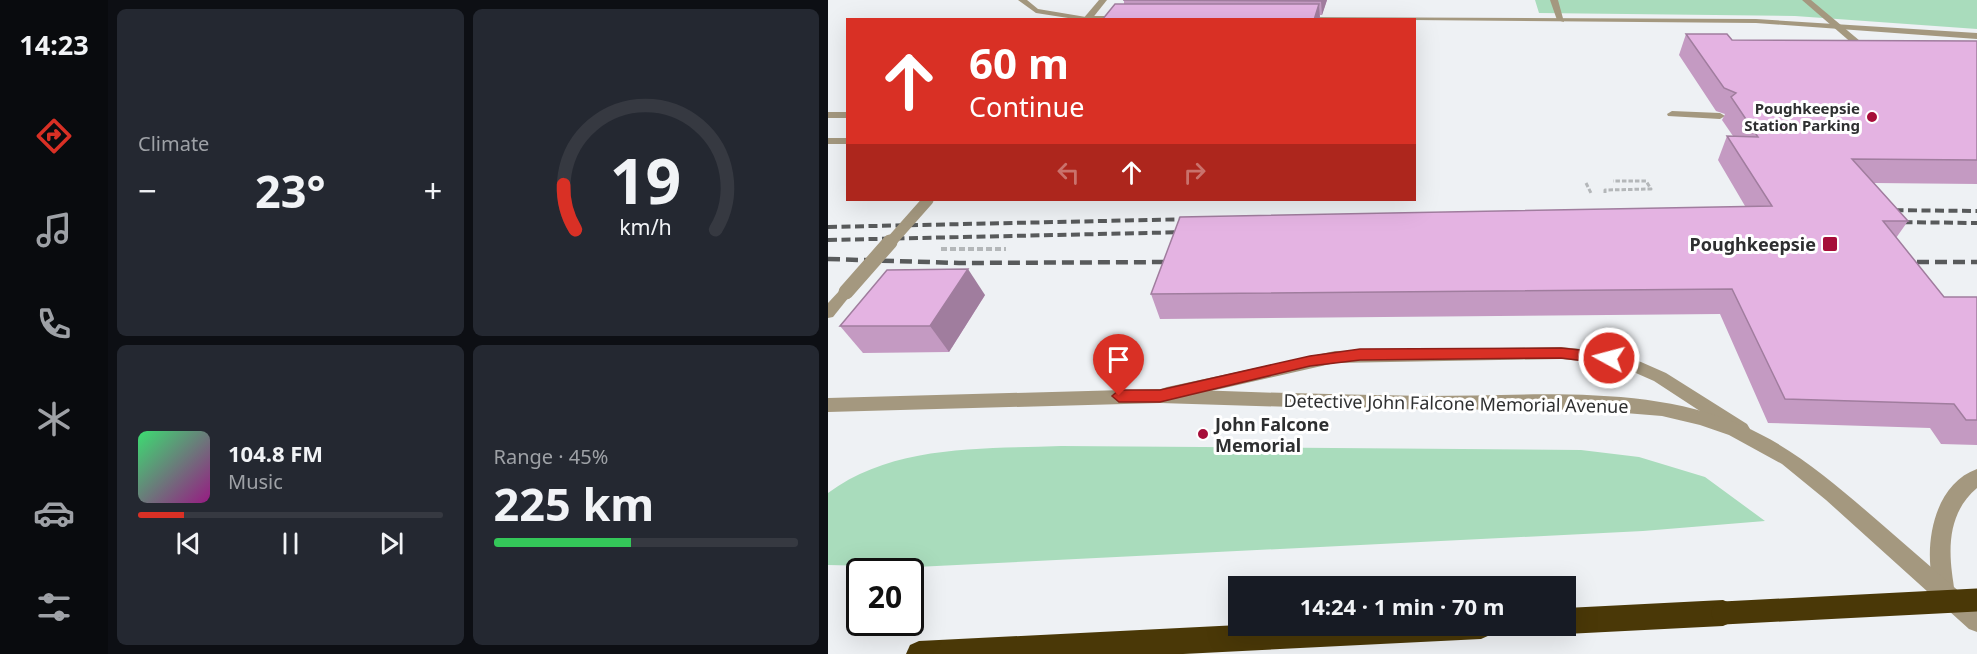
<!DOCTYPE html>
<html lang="en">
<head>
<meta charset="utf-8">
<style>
	:root { --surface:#171b24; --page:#242831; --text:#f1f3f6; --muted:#9ea1a6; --line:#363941; --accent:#d93025 }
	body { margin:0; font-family:"Noto Sans",sans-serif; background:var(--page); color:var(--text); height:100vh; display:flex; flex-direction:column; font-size:22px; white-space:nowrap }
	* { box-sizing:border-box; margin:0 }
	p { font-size:20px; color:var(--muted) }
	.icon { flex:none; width:33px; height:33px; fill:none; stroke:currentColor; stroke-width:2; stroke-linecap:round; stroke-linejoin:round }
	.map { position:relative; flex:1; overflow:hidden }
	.drawer { display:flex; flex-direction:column; gap:9px; padding:9px; background:#0d0f14; width:720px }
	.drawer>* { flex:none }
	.hud { position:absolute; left:18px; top:18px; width:570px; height:183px; border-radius:0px; box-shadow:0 6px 24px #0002; background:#d93025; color:#fff; overflow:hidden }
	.speed { position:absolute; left:18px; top:558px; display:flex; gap:12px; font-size:30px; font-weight:700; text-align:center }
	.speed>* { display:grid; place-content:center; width:78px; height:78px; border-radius:50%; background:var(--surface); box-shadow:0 6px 24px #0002; line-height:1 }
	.speed .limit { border:3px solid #111; border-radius:9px; background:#fff; color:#111 }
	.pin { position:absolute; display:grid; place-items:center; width:51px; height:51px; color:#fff; margin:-62px -26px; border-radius:50% 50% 50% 0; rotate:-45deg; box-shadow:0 0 6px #0007 }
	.pin .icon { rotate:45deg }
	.me { position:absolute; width:66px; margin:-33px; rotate:277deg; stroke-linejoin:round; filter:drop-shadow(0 0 4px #0008) }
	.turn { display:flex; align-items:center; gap:21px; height:126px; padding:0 24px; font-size:27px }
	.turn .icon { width:78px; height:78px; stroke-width:2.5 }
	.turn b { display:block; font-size:42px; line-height:51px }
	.lanes { display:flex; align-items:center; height:57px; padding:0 24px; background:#0003; justify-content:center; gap:30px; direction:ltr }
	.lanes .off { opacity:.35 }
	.big { font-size:45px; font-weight:700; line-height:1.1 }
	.drawer .card { flex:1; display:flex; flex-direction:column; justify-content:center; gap:9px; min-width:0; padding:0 21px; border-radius:9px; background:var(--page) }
	.drawer .dial { align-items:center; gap:0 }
	.dial svg { height:156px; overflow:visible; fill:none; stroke:var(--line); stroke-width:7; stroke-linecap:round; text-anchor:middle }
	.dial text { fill:var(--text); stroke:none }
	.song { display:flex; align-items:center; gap:18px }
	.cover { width:72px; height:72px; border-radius:9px; background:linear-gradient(135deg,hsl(140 70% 55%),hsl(310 70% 35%)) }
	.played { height:6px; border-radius:3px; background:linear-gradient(90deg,var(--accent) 15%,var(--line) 15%) }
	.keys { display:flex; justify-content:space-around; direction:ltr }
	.heat { display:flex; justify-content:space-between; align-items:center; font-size:33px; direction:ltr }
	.charge { height:9px; border-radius:4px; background:linear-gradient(90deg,#34c759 45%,var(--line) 0) }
	.drawer .tiles { flex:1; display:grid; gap:9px; grid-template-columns:repeat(2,1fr) }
	.trip { position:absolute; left:400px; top:576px; width:348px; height:60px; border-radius:0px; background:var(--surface); box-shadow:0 6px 24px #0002; font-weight:700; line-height:60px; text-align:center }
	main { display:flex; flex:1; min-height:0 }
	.dock { display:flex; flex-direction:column; width:108px; justify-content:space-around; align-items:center; background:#090b0e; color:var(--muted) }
	.dock .icon { width:42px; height:42px }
	.dock .active { color:var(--accent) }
	.dock b { font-size:27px; color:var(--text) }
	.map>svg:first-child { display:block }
</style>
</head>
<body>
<main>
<nav class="dock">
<b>14:23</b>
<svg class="icon active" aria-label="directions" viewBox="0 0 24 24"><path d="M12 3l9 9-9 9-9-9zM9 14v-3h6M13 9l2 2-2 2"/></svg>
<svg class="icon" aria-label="music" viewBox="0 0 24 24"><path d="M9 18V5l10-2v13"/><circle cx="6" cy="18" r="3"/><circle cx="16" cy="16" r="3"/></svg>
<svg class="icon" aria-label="phone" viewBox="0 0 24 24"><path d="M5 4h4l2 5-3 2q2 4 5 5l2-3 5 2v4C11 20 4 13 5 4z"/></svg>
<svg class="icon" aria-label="climate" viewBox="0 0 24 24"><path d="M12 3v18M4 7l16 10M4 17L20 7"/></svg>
<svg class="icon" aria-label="car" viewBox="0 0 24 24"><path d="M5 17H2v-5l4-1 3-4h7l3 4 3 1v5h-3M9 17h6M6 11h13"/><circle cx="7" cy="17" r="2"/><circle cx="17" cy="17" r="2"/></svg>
<svg class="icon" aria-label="filters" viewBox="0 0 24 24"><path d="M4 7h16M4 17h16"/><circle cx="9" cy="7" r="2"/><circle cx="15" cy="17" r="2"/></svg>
</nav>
<section class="drawer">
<div class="tiles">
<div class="card"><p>Climate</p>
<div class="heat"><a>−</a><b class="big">23°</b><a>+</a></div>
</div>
<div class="card dial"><svg viewBox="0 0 100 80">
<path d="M14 69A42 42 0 1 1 86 69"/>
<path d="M14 69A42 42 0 0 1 8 46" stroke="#d93025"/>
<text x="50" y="56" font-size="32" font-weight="700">19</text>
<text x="50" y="72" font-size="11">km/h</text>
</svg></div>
<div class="card">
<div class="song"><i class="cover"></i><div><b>104.8 FM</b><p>Music</p></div></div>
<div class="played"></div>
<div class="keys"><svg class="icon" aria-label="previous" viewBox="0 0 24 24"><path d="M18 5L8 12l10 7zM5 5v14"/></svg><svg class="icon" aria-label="pause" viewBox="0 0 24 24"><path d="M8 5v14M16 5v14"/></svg><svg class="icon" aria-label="next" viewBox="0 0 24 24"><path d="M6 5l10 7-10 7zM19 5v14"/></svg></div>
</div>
<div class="card"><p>Range · 45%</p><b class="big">225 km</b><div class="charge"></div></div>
</div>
</section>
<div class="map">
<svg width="1149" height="654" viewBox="0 0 1149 654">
	<rect width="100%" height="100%" fill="#eef1f4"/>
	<g fill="#a9dcbc">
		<polygon points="707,0 1149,0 1149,29 967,16 711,13"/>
		<path d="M233,446L753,450L811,457L877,477L937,521L815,531L88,567L0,565V493C66,444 155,449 233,446Z"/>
	</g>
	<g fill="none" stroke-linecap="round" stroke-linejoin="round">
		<g stroke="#b4b7b9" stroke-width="3" stroke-dasharray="4.5 2" stroke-linecap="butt">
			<polyline points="758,183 763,193"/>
			<polyline points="777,193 777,190 823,189 818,181 785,181"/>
		</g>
		<polyline stroke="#b4b7b9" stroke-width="4" stroke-dasharray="6 3" stroke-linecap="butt" points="113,249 178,249"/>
		<g fill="#a4987f" fill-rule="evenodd">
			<polygon points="190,0 199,0 210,9 264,18 253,20 208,13"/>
			<polygon points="722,0 730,0 736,22 729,20"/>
			<polygon points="974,0 983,0 1032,41 1032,45 1026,45"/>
			<polygon points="844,111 892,113 897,116 892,119 840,116 839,114"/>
			<polygon points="733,347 781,352 813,362 838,373 919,424 922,429 919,434 913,436 907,434 826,381 801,370 781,364 733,359 507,363 339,401 333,399 331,394 333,389 339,387 507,351"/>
			<path d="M1149,469V488C1123,510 1120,541 1124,573C1125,583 1128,591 1124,600L1117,603L1110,600C1093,559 1101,486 1149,469Z"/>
		</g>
		<g fill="#a4987f" fill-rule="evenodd">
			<polygon points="260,16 296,16 300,18 257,20"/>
			<polygon points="473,17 928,19 1149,33 1149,39 928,23 469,19"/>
			<path d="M332,389C421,392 510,395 599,396C699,396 820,384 913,425C965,447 1007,484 1050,521C1083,550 1116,578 1149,607V632L1141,629L998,500L954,464L901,435L872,425L834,416L760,410L529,409L332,403L0,412V398Z"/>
		</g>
		<g fill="#a4987f" fill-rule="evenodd">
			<polygon points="271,0 279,0 263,20 254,20"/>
			<rect x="0" y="112" width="20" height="6"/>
			<rect x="0" y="138" width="20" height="6"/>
			<polygon points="18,287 25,292 5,317 0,318 0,303 13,289"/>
		</g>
		<g fill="#4a3807" fill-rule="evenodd">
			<polygon points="895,600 904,604 908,613 904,622 895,626 738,634 729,630 727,626 738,626 738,608"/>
			<polygon points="411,625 666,626 662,635 653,639 355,654 78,654 82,645 91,641"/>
		</g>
		<g stroke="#585a5b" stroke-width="4" stroke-dasharray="9 4.5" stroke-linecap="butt">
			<polyline points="1053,210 1149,211"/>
			<polyline points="1062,222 1149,223"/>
			<polyline points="0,227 366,219"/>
			<polyline points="0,240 363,232"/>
		</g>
		<g stroke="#585a5b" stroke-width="4.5" stroke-dasharray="12 6" stroke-linecap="butt">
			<polyline points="0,259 131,263 351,262"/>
			<polyline points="1071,262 1149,262"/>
		</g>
		<polyline stroke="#a4987f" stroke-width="11" points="61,244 100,200"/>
		<polyline stroke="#a4987f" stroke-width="15" points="18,292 62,242"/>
		<polyline stroke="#4a3807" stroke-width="23" points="895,613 1149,600"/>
	</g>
	<g fill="#c49ac2">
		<polygon points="296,0 499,0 494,15 492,15 492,20 274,20 296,4"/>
		<polygon points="858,34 904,40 1149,41 1149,184 1046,183 1080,221 1068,238 1116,297 1149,297 1149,445 1113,444 1102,428 940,423 892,314 332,319 323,294 917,206 890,160 899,136 905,136 894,120 897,114 888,111 851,55"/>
		<polygon points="157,295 121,352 35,353 12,326"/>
	</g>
	<g fill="#a07d9e">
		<polygon points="494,0 499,0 494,15 493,1"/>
		<polygon points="491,4 492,20 486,20"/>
		<polygon points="140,269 157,295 121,352 102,326"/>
	</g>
	<g fill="#e4b3e2" stroke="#a07d9e" stroke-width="1.5">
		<polygon points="295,0 494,0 493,1"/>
		<polygon points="287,4 491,4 486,20 274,20"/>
		<polygon points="858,34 899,34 904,40 1149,41 1149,160 1024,159 1080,221 1055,221 1116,297 1149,297 1149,420 1138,420 1126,404 957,399 904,289 323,294 352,217 944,206 899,136 930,137 903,97 908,93 896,88"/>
		<polygon points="140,269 102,326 12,326 59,270"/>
	</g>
	<polygon fill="#d93025" stroke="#8d1f18" stroke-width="1.5" points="733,348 781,353 788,358 781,364 733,358 532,360 482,366 332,402 291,402 284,396 291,390 332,390 482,356 532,349"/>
	<g fill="#a60d39" stroke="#fff" stroke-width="2">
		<circle cx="1044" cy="117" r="6"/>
		<rect x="994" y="236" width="16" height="16" rx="3"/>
		<circle cx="375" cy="434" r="6"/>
	</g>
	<g text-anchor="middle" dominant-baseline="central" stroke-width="6" stroke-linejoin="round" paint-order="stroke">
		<g font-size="15" font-weight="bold" fill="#2e2f30" stroke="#fff" text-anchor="end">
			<text x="1032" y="108">Poughkeepsie<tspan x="1032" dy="17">Station Parking</tspan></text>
		</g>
		<g font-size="18" font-weight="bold" fill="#2e2f30" stroke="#fff" text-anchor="end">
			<text x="988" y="244">Poughkeepsie</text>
			<text x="387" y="424" text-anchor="start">John Falcone<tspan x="387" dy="21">Memorial</tspan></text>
		</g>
		<g font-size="18" fill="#2e2f30" stroke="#fff">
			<text transform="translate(628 403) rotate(1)">Detective John Falcone Memorial Avenue</text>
		</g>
	</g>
</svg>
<div class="speed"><div class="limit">20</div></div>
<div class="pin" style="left:291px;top:396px;background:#d93025"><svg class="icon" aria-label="arrive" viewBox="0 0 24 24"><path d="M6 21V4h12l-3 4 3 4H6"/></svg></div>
<svg class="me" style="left:781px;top:358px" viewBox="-20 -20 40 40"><circle r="17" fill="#d93025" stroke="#fff" stroke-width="3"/><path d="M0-11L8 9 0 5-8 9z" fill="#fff"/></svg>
<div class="trip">14:24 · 1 min · 70 m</div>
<div class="hud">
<div class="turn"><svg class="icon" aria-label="ahead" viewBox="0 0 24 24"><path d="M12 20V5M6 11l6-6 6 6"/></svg><div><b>60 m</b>Continue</div></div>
<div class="lanes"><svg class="icon off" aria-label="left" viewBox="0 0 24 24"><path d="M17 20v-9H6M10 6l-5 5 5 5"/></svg><svg class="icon" aria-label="ahead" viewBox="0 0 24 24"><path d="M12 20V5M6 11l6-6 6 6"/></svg><svg class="icon off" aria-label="right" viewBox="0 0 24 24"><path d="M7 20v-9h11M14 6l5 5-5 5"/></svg></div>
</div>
</div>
</main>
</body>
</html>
